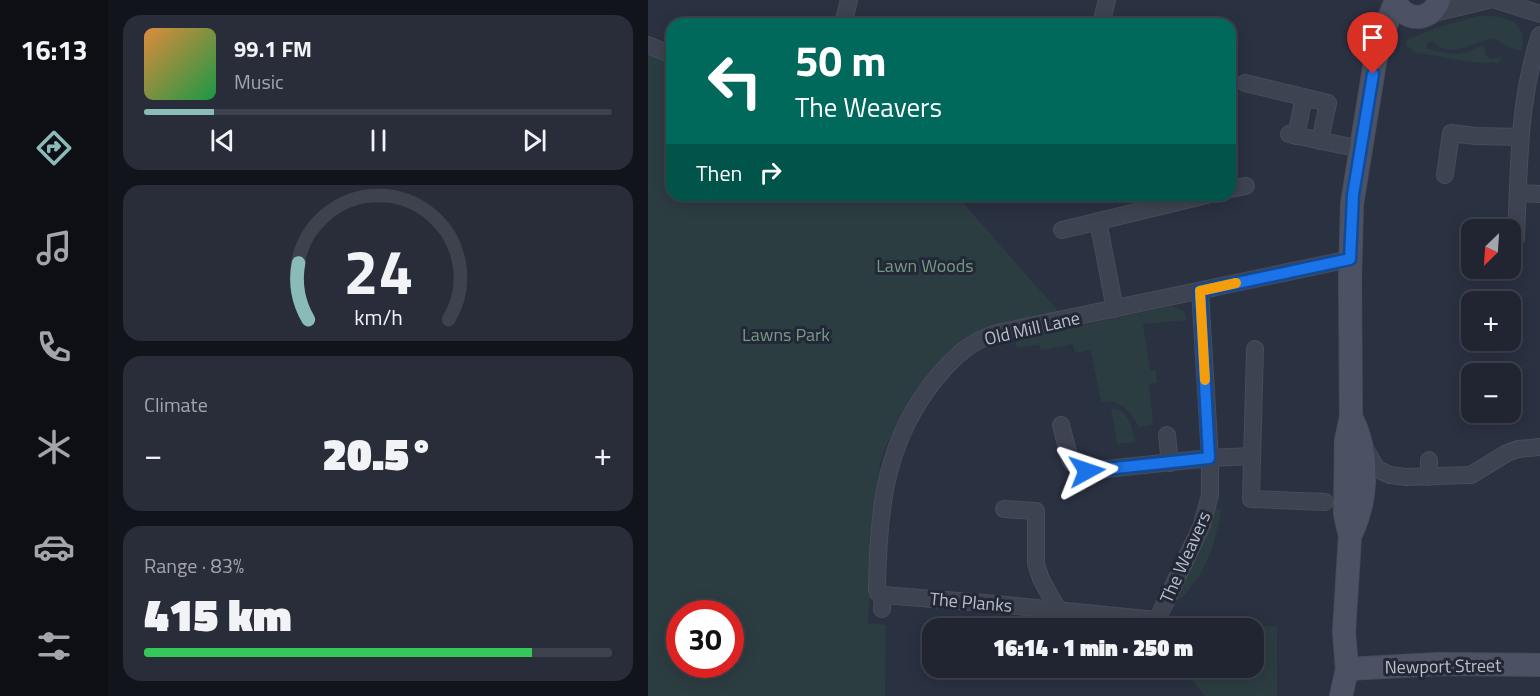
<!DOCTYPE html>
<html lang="en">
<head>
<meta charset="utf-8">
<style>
	:root { --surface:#202531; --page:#282d39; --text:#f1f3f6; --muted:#a2a5ab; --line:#3d424d; --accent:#8bbbb9 }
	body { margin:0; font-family:"Titillium Web",sans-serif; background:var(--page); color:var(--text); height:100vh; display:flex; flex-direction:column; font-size:22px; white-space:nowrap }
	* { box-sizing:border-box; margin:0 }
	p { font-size:20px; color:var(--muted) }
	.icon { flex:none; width:33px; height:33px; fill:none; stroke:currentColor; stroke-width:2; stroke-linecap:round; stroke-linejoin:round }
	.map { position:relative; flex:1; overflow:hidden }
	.drawer { display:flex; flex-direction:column; gap:15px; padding:15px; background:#12141b; width:540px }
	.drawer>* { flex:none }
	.top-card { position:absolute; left:18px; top:18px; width:570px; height:183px; border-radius:18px; box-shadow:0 3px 15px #0003,0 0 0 2px var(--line); background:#00695c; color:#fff; overflow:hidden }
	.needle { width:39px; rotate:205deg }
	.tools { position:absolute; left:813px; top:219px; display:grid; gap:12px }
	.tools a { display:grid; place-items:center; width:60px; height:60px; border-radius:12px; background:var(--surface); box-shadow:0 3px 15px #0003,0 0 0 2px var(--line); font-size:30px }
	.speed { position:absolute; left:18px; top:600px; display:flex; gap:12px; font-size:30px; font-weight:700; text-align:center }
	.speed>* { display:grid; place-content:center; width:78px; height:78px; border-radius:50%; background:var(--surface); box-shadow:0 3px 15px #0003,0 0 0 2px var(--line); line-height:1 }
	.speed .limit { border:9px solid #d22; background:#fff; color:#111 }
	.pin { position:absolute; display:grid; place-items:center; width:51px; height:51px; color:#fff; margin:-62px -26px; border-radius:50% 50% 50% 0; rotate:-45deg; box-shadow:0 0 6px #0007 }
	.pin .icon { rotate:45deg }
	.me { position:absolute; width:66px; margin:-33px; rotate:85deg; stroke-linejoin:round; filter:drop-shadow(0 0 4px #0008) }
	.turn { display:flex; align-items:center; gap:21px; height:126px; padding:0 30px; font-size:27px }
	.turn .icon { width:78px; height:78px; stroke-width:2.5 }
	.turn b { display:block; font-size:42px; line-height:51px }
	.then { display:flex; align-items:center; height:57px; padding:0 30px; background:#0003; gap:12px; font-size:22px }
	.big { font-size:45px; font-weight:800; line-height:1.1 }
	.drawer .card { flex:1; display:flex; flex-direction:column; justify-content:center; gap:9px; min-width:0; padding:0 21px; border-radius:18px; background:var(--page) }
	.drawer .dial { align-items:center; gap:0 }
	.dial svg { height:156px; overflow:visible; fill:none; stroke:var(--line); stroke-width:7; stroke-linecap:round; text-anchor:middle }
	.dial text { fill:var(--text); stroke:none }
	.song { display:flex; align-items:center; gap:18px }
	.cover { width:72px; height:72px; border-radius:9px; background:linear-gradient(135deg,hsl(30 70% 55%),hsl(140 70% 35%)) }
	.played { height:6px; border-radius:3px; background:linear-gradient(90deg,var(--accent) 15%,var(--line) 15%) }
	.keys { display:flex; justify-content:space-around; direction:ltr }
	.heat { display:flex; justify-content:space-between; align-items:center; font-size:33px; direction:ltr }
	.charge { height:9px; border-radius:4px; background:linear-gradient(90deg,#34c759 83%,var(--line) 0) }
	.trip { position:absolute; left:274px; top:618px; width:342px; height:60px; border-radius:18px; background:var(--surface); box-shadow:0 3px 15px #0003,0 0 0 2px var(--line); font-weight:800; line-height:60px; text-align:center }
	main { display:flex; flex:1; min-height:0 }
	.tabs { display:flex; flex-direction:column; width:108px; justify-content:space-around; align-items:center; background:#0d0f14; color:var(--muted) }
	.tabs .icon { width:42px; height:42px }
	.tabs .current { color:var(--accent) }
	.tabs b { font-size:27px; color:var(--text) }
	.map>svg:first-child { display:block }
</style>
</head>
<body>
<main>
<nav class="tabs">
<b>16:13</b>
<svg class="icon current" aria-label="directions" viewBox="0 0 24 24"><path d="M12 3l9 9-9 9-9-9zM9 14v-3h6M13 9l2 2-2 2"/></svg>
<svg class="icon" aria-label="music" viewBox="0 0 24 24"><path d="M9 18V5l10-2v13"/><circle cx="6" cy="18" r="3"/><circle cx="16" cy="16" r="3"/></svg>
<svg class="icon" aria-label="phone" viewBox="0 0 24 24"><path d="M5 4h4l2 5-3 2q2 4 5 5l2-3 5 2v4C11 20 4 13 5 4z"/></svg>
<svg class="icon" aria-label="climate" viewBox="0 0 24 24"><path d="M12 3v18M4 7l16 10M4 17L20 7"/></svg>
<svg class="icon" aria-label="car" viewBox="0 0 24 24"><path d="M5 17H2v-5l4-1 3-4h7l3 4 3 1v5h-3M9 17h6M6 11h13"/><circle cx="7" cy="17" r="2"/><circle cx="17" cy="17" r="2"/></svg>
<svg class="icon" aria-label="filters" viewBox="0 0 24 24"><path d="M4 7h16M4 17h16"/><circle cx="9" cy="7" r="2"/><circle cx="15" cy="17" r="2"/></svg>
</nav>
<section class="drawer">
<div class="card">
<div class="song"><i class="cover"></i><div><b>99.1 FM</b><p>Music</p></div></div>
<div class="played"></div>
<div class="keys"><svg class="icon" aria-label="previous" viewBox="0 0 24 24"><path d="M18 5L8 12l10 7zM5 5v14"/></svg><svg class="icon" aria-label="pause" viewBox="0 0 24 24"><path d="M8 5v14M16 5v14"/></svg><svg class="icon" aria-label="next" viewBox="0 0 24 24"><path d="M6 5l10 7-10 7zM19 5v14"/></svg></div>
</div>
<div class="card dial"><svg viewBox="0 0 100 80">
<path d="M14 69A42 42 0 1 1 86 69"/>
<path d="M14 69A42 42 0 0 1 9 40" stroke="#8bbbb9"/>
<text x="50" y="56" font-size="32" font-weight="700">24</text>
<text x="50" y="72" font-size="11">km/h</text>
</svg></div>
<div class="card"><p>Climate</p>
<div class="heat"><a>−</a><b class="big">20.5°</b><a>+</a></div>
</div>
<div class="card"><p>Range · 83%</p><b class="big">415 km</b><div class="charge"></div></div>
</section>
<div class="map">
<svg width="892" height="696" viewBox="0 0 892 696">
	<rect width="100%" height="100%" fill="#2a3141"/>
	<g fill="#2c3d42" fill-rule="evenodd">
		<path d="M830,16C856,16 880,18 874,51L860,47L847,38C824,41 804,61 784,41L778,44V48C784,51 808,55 817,53C824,51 829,46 836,46L838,55L843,59L855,57L851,61V63L821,62L766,52L758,44L759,40L785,29Z"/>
		<path d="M0,53L24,62V195H308L411,312L287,368L265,393L237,448L232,463L220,623L238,625L237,696H0ZM32,614H82V664H32Z"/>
		<path d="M524,306L536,311L539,320L495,324L502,371L508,370L509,383L501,384L505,424L491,427C482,411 472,398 453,402L443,350L427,353L425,344L393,350L391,344L369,348L367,339Z"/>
		<path d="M463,408C481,410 484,427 487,442L469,444Z"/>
		<path d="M567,508L573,510C568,539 561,566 541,589C537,594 534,599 527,601L549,556Z"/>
		<polygon points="629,626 629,696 557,696 539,674 544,668 606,668 606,628 526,628"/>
	</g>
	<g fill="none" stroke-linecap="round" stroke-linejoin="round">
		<defs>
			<g id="street">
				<polyline points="848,0 892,14"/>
				<polyline points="782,14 841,0"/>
				<polyline points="195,24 201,0"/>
				<polyline points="453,24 459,0"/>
				<polyline points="0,45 24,55"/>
				<polyline points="597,83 680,103 672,141"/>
				<polyline points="641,134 712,149"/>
				<polyline points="648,136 656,97"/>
				<polyline points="797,175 803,133 828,136 872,137"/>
				<polyline points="582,189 598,186"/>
				<polyline points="870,193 892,194"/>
				<polyline points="450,221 467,309"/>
				<polyline points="414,230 559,195"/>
				<path d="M868,238C871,170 870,100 892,35"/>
				<polyline points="607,349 603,499 677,502"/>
				<polyline points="413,425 422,460 429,468 439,471 562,458 604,456"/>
				<polyline points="519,435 522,463"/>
				<polyline points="716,447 729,469 742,475 758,477 823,475 859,453 870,449 892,447"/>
				<polyline points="781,460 781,477"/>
				<polyline points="356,509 388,511 388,564 393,579 410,610"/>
				<polyline points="235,595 348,604 509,620 512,628"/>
				<path d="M234,609L235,595L230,593L229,589C230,509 237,439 290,376C307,356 323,341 349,333L702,259"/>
				<polyline points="509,620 554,525 562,495 562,458 552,291"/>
				<polyline points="538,668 540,669"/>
			</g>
			<g id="secondary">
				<path d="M747,0C755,22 783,23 791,0"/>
				<path d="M703,417C721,451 720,497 704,532"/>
				<polyline points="699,669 790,664 892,665"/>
				<polyline points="693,696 699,669 696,632 702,536 697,514 698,441 703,417 702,279 704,204 727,62 733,38 747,3"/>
			</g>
		</defs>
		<use href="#street" stroke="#484c5a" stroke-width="18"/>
		<use href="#secondary" stroke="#484c5a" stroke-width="24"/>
		<use href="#street" stroke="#3e4351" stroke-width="16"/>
		<use href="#secondary" stroke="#4c5263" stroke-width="22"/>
	</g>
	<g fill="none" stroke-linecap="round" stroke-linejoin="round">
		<defs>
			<polyline id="route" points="439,471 561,458 552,291 702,259 705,195 725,74"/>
		</defs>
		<use href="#route" stroke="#114b97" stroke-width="15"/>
		<use href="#route" stroke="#1a73e8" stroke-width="10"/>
		<polyline stroke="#f59e0b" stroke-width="10" points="557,380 552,291 588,283"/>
	</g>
	<g text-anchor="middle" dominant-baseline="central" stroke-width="6" stroke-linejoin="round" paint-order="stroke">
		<g font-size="18" fill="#759982" stroke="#232836">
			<text x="277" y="265">Lawn Woods</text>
			<text x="138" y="334">Lawns Park</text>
		</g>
		<g font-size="18" fill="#bbbfcb" stroke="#232836">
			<text transform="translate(384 328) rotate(-13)">Old Mill Lane</text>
			<text transform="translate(537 557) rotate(-66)">The Weavers</text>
			<text transform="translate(323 602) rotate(5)">The Planks</text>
			<text transform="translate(795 666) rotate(-1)">Newport Street</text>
		</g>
	</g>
</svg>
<div class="tools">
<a><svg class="needle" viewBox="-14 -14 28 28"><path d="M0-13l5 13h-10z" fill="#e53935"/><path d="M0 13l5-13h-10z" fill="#a2a5ab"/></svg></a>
<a>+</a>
<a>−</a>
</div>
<div class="speed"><div class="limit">30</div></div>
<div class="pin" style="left:725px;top:74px;background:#d93025"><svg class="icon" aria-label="arrive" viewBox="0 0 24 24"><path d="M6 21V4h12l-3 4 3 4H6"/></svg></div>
<svg class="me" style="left:439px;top:471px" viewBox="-20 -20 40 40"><path d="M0-17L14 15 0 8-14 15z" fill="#1a73e8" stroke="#fff" stroke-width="4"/></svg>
<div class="trip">16:14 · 1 min · 250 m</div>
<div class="top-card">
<div class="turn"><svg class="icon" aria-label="left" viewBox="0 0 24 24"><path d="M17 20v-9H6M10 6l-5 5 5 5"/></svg><div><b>50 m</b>The Weavers</div></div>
<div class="then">Then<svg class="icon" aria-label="right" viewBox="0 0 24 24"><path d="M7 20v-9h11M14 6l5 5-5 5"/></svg></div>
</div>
</div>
</main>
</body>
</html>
